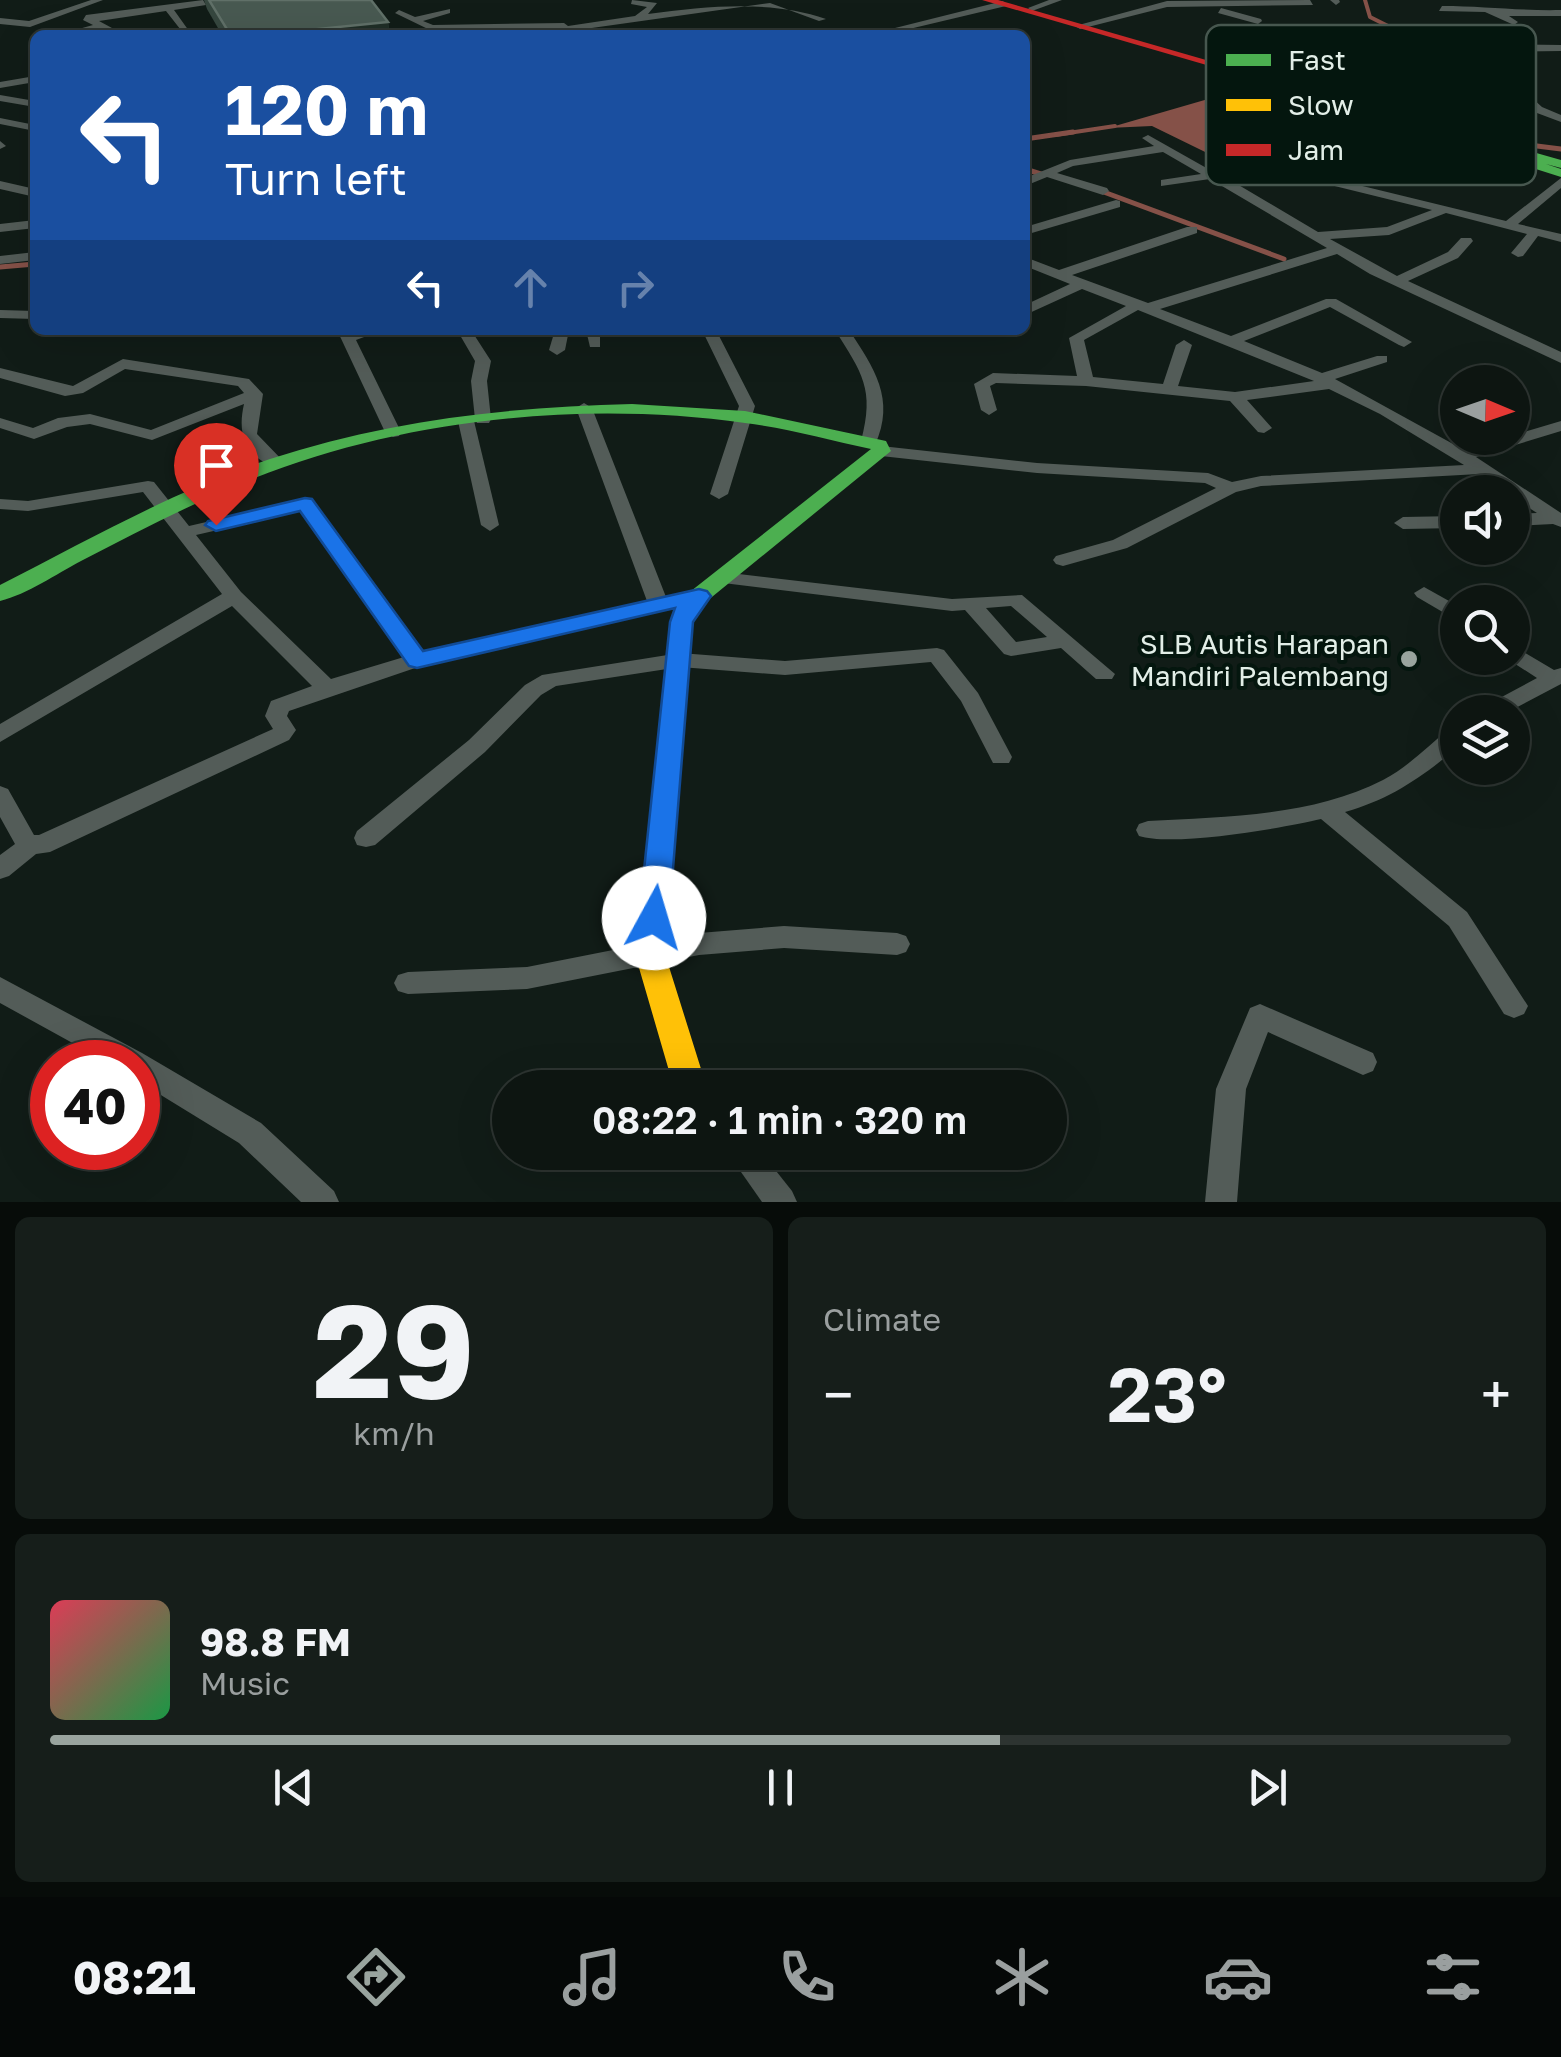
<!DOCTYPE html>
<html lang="en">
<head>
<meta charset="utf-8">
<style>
	:root { --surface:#0d1511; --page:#161e1a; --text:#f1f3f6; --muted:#9a9f9f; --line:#2d3431; --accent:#99a49e }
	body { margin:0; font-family:"Golos Text",sans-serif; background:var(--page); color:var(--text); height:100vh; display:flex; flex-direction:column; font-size:38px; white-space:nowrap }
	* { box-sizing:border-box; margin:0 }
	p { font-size:32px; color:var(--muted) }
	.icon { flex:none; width:55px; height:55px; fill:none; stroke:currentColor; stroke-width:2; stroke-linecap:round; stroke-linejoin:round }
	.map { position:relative; height:1202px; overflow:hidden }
	.sheet { display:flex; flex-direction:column; gap:15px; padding:15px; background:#070c09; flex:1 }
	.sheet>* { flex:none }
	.guide { position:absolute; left:30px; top:30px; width:1000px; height:305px; border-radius:15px; box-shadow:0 10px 40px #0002,0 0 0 2px var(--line); background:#1a4fa0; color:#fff; overflow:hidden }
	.needle { width:65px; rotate:92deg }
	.fabs { position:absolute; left:1440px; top:365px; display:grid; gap:20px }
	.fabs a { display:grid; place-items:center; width:90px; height:90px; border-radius:50%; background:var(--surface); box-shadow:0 10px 40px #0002,0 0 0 2px var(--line); font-size:50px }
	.speed { position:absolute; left:30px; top:1040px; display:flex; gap:20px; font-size:50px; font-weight:700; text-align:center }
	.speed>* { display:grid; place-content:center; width:130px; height:130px; border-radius:50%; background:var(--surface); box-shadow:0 10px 40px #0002,0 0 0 2px var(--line); line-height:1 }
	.speed .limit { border:15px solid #d22; background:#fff; color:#111 }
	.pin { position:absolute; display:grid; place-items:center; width:85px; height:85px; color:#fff; margin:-102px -42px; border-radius:50% 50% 50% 0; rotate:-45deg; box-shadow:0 0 10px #0007 }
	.pin .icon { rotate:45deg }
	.me { position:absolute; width:110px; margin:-55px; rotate:6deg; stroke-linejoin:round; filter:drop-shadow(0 0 8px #0008) }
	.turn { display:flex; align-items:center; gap:35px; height:210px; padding:0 30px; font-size:45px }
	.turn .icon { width:130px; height:130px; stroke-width:2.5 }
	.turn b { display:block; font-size:70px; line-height:85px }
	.lanes { display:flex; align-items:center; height:95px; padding:0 30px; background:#0003; justify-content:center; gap:50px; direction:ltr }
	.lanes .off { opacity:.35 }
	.big { font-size:75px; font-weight:600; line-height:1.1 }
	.sheet .card { flex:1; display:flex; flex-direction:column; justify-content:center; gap:15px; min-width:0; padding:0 35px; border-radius:15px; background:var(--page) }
	.sheet .dial { align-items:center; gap:0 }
	.dial b { font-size:130px; line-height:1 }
	.song { display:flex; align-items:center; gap:30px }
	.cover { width:120px; height:120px; border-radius:15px; background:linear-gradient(135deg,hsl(350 70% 55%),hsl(140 70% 35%)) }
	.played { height:10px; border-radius:5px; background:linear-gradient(90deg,var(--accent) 65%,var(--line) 65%) }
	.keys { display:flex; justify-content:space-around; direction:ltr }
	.heat { display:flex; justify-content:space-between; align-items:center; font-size:55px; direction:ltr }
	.sheet .tiles { flex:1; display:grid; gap:15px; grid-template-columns:1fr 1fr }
	.card:last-child { grid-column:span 2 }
	.trip { position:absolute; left:492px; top:1070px; width:575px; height:100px; border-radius:50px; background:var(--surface); box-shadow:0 10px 40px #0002,0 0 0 2px var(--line); font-weight:600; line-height:100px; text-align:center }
	.tab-bar { display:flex; height:160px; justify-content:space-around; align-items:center; background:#050807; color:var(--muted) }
	.tab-bar .icon { width:70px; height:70px }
	.tab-bar .selected { color:var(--accent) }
	.tab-bar b { font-size:45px; color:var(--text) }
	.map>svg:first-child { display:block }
</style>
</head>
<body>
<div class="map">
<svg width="1561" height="1202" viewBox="0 0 1561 1202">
	<rect width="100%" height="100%" fill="#111c17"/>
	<polygon fill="#855148" points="1253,86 1379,127 1398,127 1424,136 1380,153 1345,153 1244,171 1152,126 1108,128"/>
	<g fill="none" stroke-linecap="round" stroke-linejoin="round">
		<g stroke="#855148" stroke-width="4">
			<polyline points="1298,48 1388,26 1370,17 1365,0"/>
			<polyline points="1281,56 1274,59 1288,74"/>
			<polyline points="1055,135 1115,126"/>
		</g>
		<g stroke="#855148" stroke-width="5">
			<polyline points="1025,139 1073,132"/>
			<polyline points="1529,145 1561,149"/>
			<polyline points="1025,169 1044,175"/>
			<polyline points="1101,191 1284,259"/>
			<polyline points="0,267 35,264"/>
		</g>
		<g fill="#535c58" fill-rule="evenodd">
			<polygon points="91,0 103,0 30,27 0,24 0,18 29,21"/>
			<polygon points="203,0 206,5 174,10 189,31 184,34 166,11 99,21 125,35 113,35 100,28 57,35 93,25 83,20 86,15"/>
			<path d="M632,0L657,3L648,14C710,6 771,0 826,19L819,21L770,3L542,35L559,29L432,31L395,13L399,10L415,17L450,9V13L423,21L433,25L564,23L568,26L635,16L647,7L631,4Z"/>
			<polygon points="1049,0 1062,0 1032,11 1028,8"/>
			<polygon points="1310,0 1313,5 1167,7 1080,29 1075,26 1167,1"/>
			<polygon points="1330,0 1339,0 1340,2 1336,5"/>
			<polygon points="1003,1 1006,6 884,35 867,35"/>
			<path d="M1442,6C1483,6 1520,11 1561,10V16H1509L1518,22L1514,25L1485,12L1439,11Z"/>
			<polygon points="1221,8 1261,19 1262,21 1258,24 1218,13"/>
			<polygon points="1361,24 1364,29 1313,38 1302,48 1249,70 1241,68 1296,44 1307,34"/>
			<polygon points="1489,44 1561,45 1561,51 1481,52 1542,107 1561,115 1561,122 1537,113 1463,133 1463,129 1531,108 1469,51"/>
			<polygon points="35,76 35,82 0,88 0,82"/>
			<polygon points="0,95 35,101 35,107 0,101"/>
			<polygon points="0,118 35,125 35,131 0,124"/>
			<path d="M1453,130L1457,131V135L1383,160L1344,162L1305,172L1506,221L1561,178V188L1518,224L1561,234V242L1538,236L1523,256L1518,257L1511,253L1527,234L1446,213L1389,235L1330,239L1397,276L1448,252L1461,238H1471L1473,241L1458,258L1408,281L1561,352V363L1370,274L1337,254L1160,309L1231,336L1326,299H1336L1412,342L1404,347L1399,345L1330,307L1244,341L1322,373L1377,356H1387V362L1335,379L1464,450L1561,421V431L1476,457L1561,513V527L1553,524L1512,526V514L1537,513L1512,497V492H1506L1479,474L1261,486L1236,492L1127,548L1063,566L1056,564L1053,560L1056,556L1113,540L1216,488L1205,483L1037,473L881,456L872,451L881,446L1037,463L1208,473L1232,482L1261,476L1464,465L1380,414L1329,389L1247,400L1272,428L1264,433L1258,432L1230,401L1086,386L996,383L990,386L997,410L989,415L981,410L974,384L993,373L1077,376L1069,338L1126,306L1082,289L1025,315V305L1070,284L1025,266V257L1059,270L1187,227H1197V233L1072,275L1148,303L1327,248L1210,179L1161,186V180L1201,174L1163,152L1073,166L1057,173L1107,188L1109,191L1103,195L1047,177L1025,186V178L1070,160L1154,146L1142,138L1148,135L1210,170L1216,166L1270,172L1344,156L1382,154ZM1220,174L1270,180L1290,175L1432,210L1387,227L1318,232ZM1138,310L1314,381L1235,392L1178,386L1192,345L1184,340L1176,345L1163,384L1093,377L1084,340Z"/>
			<polygon points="1472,138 1482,140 1411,178 1401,175"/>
			<polygon points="0,141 6,146 0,149"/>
			<polygon points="0,181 35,189 35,197 0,189"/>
			<polygon points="1116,200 1120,201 1120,207 1025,235 1025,227"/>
			<polygon points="35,220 35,228 0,232 0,224"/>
			<polygon points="35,252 35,260 0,264 0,256"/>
			<polygon points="0,310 35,311 35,319 0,318"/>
			<polygon points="337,330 383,330 356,340 401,432 399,436 393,437 385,432"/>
			<polygon points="457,330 471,330 491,361 487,381 491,419 489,423 477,423 475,419 471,381 475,361"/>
			<polygon points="555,330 569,330 565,350 557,355 549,350"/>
			<polygon points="586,330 600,330 600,347 590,347"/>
			<polygon points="702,330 716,330 755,406 728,494 719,499 710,494 739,406"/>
			<path d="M835,330H849C874,368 896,399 875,445H863L861,441C875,389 862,373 835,330Z"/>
			<path d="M123,359L249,379L263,394L257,434L285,463L276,468C245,456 237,435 244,404L152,440L90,424L67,427L34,439L0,428V418L33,428L58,418L90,414L151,430L244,393L238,386L125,369L83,393L65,396L0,378V368L73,386Z"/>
			<path d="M584,403L592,408L666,597L699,590L706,592L709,596L706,600L421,666L289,711L287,716L296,730L289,740L50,852L36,854L9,876L0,879V855L15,844L0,817V786L8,789L34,835H39L273,729L265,716L271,701L312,686L232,606L0,742V724L222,594L143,492L28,511L0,509V499L28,501L148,481L154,482L189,526L305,499L311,500L422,652L647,601L576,408ZM300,511L404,657L331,679L241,592L196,535Z"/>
			<polygon points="466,416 474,421 499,525 490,531 481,525 458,421"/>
			<polygon points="1458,516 1458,528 1403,529 1394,523 1403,517"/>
			<path d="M722,572L952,599L1022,595L1115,674L1112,679H1096L1061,648L1011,656L1004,654L965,610L952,611L715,582L712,578ZM1011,606L1047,637L1016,642L986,608Z"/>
			<polygon points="1424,587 1458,606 1458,621 1417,597 1414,593"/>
			<polygon points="1512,645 1554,670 1561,668 1561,684 1508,712 1480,712 1483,707 1537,678 1506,658 1512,658"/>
			<polygon points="937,648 944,650 978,693 1012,757 1009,763 993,763 961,701 931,662 785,675 680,667 556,686 541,695 485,752 375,845 366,847 357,845 354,838 357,831 469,740 525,685 542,675 680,653 785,661"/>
			<path d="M1458,726V747C1422,777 1391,799 1345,812L1467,912L1528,1006L1524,1014L1514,1018L1504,1014L1449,926L1321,819C1283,828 1174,847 1139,836L1136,830L1139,824L1148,821C1225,817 1313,816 1383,780C1408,767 1428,746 1450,728Z"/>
			<polygon points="784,926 897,933 906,936 910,944 906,952 897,955 784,948 699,955 527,989 408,994 398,991 394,983 398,975 408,972 527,967 699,933"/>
			<polygon points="0,977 142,1053 261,1123 334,1191 339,1202 301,1202 239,1143 138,1081 138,1062 107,1062 0,1003"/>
			<polygon points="1260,1004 1373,1053 1377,1062 1373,1071 1363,1075 1268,1032 1246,1089 1237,1202 1205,1202 1216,1089 1250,1008"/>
			<polygon points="727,1152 761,1152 792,1191 797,1202 762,1202"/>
		</g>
		<g fill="#4caf50" fill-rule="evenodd">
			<polygon points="1297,85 1561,160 1561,168 1546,164 1561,169 1561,177 1501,158 1477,144 1293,90"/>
			<path d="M632,404L745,411L886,441L891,451L707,601L694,615L685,690H667L664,684L672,614L691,591L871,449C829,440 787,428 745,423C581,400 398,419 245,482C189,505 135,533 81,561C56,574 28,594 0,601V585C88,540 176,490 270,459C388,420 509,407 632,404Z"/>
		</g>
		<polygon fill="#ffc107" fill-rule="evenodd" points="676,676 688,684 665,954 707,1088 674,1088 635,954 664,684"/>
		<polygon fill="#c62828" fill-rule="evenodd" points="982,0 998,0 1303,88 1293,90"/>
	</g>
	<polygon fill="#36473f" points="204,0 371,0 388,22 390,35 222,35 207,9"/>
	<polygon fill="#1f2e27" points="388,22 390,35 259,35"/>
	<polygon fill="#485951" stroke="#607068" stroke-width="2.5" points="209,0 371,0 388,22 259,35 241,35 228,31"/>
	<polygon fill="#1a73e8" stroke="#114b97" stroke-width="2.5" points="305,498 312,499 423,651 699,589 707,591 711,596 693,622 669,918 664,926 654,930 644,926 639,918 670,622 675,608 417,668 409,666 300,511 216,531 205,525 208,521"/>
	<circle fill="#99a49e" stroke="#04160e" stroke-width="4" cx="1409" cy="659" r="10"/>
	<g text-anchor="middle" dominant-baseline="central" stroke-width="8" stroke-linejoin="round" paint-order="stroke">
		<g font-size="28" fill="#e2eee7" stroke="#04160e" text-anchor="end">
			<text x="1389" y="643">SLB Autis Harapan<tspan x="1389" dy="32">Mandiri Palembang</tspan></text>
		</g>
	</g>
	<rect x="1206" y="25" width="330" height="160" rx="15" fill="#04160e" stroke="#47574f" stroke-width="2.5"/>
	<rect x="1226" y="54" width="45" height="12" fill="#4caf50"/>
	<rect x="1226" y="99" width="45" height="12" fill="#ffc107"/>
	<rect x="1226" y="144" width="45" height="12" fill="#c62828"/>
	<g font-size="28" fill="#e2eee7">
		<text x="1288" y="70">Fast</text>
		<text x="1288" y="115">Slow</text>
		<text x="1288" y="160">Jam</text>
	</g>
</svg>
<div class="fabs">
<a><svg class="needle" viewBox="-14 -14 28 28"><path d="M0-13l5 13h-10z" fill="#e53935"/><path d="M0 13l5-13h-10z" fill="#9a9f9f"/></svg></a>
<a><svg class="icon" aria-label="sound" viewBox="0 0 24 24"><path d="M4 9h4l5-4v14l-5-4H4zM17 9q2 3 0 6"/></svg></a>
<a><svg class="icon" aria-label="search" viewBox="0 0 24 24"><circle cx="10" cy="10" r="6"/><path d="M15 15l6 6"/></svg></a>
<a><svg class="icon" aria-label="layers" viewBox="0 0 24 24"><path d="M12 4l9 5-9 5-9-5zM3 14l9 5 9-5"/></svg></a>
</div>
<div class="speed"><div class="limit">40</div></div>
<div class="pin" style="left:216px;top:525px;background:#d93025"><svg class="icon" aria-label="arrive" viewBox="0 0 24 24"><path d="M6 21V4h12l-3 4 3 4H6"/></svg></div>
<svg class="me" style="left:654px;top:918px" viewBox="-20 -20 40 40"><circle r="19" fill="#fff"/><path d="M0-13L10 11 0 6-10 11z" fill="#1a73e8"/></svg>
<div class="trip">08:22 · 1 min · 320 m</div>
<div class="guide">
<div class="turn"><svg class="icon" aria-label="left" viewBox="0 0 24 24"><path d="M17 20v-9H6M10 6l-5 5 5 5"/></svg><div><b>120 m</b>Turn left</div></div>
<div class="lanes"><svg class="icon" aria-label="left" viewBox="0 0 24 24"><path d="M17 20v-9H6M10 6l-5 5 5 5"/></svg><svg class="icon off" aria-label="ahead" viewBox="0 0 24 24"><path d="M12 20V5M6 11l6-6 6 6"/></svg><svg class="icon off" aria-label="right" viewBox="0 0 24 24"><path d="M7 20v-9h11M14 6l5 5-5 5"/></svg></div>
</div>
</div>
<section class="sheet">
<div class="tiles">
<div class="card dial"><b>29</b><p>km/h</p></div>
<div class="card"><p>Climate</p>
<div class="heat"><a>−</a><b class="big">23°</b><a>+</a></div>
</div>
<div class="card">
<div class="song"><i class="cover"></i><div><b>98.8 FM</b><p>Music</p></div></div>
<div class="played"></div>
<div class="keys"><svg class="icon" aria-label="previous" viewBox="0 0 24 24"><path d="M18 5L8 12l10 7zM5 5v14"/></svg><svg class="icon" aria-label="pause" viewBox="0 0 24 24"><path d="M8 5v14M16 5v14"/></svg><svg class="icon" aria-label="next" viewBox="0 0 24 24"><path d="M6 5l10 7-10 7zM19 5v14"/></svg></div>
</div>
</div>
</section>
<nav class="tab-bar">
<b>08:21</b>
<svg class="icon selected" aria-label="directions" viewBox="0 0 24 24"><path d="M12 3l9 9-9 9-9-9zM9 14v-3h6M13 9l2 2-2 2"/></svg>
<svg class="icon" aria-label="music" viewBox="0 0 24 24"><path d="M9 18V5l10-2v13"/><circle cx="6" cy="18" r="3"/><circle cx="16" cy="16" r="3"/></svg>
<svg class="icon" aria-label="phone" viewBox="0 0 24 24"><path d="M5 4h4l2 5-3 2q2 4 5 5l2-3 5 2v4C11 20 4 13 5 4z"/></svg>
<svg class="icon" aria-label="climate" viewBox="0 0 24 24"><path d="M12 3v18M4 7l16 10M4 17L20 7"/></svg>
<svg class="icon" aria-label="car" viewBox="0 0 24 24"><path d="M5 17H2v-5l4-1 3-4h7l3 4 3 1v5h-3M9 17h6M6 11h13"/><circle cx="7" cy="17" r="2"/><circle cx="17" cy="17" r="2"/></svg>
<svg class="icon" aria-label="filters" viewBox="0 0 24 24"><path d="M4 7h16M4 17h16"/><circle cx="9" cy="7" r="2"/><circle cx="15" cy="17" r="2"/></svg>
</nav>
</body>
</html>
